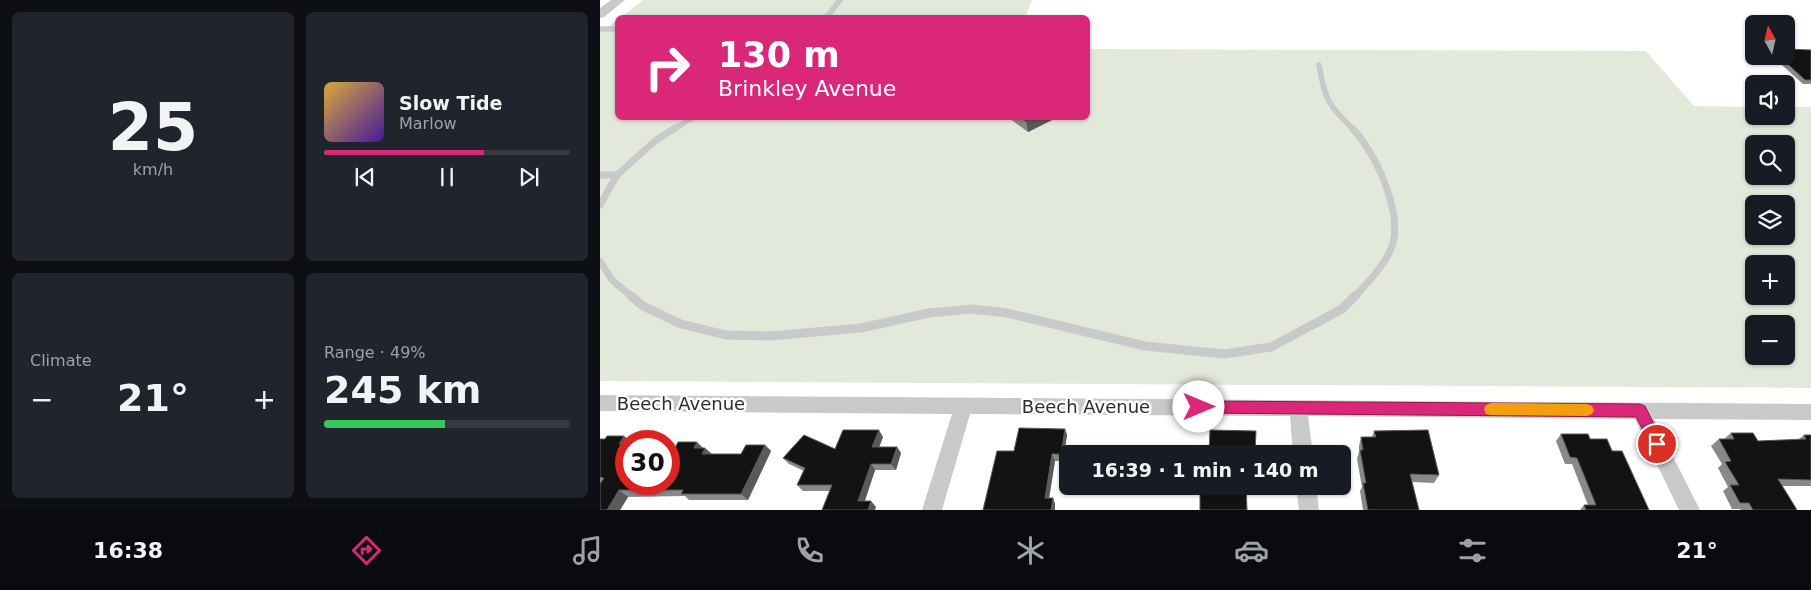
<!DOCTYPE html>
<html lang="en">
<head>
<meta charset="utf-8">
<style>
	:root { --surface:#171b24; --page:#20242c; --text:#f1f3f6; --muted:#9ea1a6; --line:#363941; --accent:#db2777 }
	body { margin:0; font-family:"DejaVu Sans",sans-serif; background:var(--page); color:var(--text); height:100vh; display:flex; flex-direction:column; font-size:19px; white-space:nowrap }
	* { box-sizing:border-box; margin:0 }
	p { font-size:16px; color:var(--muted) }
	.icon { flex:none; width:28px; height:28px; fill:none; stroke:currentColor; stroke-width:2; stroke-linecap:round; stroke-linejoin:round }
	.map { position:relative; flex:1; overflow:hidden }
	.sheet { display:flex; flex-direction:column; gap:12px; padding:12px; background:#0d0f14; width:600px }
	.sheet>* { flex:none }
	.hud { position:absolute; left:15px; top:15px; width:475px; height:105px; border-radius:8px; box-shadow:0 1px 4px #0004; background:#db2777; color:#fff; overflow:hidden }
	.needle { width:32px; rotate:352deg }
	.buttons { position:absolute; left:1145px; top:15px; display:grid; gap:10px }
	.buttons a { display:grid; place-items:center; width:50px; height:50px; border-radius:8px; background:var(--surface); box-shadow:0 1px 4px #0004; font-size:25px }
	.speed { position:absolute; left:15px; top:430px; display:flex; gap:10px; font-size:25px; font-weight:700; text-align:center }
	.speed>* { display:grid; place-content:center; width:65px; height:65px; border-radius:50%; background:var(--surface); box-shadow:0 1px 4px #0004; line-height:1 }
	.speed .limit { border:8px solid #d22; background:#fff; color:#111 }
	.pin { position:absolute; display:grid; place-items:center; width:42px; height:42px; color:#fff; margin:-21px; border:2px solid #fff; border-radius:50%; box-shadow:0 1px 5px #0007 }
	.me { position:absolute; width:55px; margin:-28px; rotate:90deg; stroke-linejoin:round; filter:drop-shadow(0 0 4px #0008) }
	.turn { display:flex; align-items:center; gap:18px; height:105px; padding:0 20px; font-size:22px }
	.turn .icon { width:65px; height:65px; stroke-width:2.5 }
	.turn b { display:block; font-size:35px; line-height:42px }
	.big { font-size:38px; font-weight:600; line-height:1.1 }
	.sheet .tile { flex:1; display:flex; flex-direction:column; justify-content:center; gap:8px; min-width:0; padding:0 18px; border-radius:8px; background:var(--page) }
	.sheet .dial { align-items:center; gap:0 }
	.dial b { font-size:65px; line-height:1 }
	.song { display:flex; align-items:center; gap:15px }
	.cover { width:60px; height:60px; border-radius:8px; background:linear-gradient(135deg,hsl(40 70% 55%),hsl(260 70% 35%)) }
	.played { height:5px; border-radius:2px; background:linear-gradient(90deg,var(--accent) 65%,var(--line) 65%) }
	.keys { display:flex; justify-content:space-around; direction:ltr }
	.heat { display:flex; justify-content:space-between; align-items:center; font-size:28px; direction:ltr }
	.charge { height:8px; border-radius:4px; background:linear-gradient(90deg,#34c759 49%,var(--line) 0) }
	.sheet .tiles { flex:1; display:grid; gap:12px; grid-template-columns:repeat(2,1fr) }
	.trip { position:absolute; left:459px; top:445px; width:292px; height:50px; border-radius:8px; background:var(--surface); box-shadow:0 1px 4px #0004; font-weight:600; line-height:50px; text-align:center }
	.dock { display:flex; height:80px; justify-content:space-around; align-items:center; background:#090b0e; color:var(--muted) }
	.dock .icon { width:35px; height:35px }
	.dock .current { color:var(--accent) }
	.dock b { font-size:22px; color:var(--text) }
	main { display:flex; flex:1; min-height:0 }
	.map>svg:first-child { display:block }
</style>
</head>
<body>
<main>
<section class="sheet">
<div class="tiles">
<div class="tile dial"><b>25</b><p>km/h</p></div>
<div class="tile">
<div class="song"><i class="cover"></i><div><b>Slow Tide</b><p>Marlow</p></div></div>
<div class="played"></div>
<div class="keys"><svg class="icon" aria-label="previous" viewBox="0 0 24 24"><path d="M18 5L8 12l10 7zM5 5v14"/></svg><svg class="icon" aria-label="pause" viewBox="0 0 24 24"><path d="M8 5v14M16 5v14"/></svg><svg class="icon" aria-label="next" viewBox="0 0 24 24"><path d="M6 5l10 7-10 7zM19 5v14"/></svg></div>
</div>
<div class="tile"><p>Climate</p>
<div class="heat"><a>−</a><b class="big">21°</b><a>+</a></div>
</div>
<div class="tile"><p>Range · 49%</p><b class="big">245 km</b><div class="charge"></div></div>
</div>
</section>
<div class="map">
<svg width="1211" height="510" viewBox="0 0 1211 510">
	<rect width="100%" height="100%" fill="#fff"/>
	<g fill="#e2e9da" fill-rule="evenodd">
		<polygon points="43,0 432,0 425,18 20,18"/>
		<path d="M17,20L18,118H488V49L1046,51L1094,106L1154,107V116H1186V107H1211V388L0,381V33ZM1154,144H1186V176H1154ZM1154,204H1186V236H1154ZM1154,264H1186V296H1154ZM1154,324H1186V356H1154Z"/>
	</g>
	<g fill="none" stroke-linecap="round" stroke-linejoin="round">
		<g stroke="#c9c9c9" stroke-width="5.5">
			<polyline points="226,18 240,0"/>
			<polyline points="0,29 18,29"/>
			<path d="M719,65C726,102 727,103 754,130"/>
			<polyline points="73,130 92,118"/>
		</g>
		<g stroke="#c9c9c9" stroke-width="7">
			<path d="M752,128C776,152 806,218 790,251C782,268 768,283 755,296"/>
			<polyline points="0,175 17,175 55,141 75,128"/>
			<polyline points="0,205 17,175"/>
			<polyline points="0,261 12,280 31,296"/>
		</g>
		<polyline stroke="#c9c9c9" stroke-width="9" points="30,295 43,306 81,324 126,335 170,336 261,328 329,313 371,309 407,313 545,346 624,354 671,347 742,309 756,295"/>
		<g fill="#c9c9c9" fill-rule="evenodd">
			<polygon points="0,395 1211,404 1211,420 1054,419 1100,510 1079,510 1035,419 708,416 713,454 693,454 690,416 370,414 342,510 322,510 352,414 0,411"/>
			<polygon points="696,486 716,486 719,510 699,510"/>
		</g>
		<polygon fill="#c9c9c9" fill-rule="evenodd" points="11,0 25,0 4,17 0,18 0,8"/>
	</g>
	<g fill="#898989">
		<polygon points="1211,50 1211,84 1203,84 1172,56 1186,56"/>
		<polygon points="409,118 456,118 428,132"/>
		<polygon points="465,429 467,435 463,461 455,461 449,498 453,498 455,504 455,510 383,510 414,451"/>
		<polygon points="774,431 839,475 834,483 812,482 819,510 763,510 760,491 762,487 757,459 759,452 759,446 761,437 772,437"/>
		<polygon points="1131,433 1158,441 1198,440 1204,435 1211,435 1211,486 1182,486 1197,510 1141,510 1140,509 1132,509 1123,491 1128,487 1118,468 1122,464 1111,446 1119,439 1124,439"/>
		<polygon points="961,434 990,439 1012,451 1049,510 980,510 984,505 988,505 972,464 965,464 956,441"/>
		<polygon points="283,437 279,447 297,447 301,453 296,470 275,470 265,501 276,507 230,491 203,491 197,485 204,471 189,464 183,458 235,449"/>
		<polygon points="0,439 26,484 103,448 105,448 111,454 141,454 165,445 171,451 148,500 89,500 85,496 28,497 20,510 0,510"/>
	</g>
	<g fill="#5a5a5a">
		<polygon points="434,118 456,118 428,132 426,121"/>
		<polygon points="465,429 467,435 463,461 461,454"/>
		<polygon points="279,430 283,437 277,453 272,447"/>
		<polygon points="24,436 30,441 26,441 26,450 19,444"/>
		<polygon points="97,442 104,449 94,448"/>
		<polygon points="165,445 171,451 148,500 141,494"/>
		<polygon points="297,447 301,453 296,470 291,464"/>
		<polygon points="105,448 112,454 102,454"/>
		<polygon points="452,454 455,461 448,505 445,498"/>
		<polygon points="271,464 275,470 263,506 258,501"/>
		<polygon points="19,490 28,497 20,510 7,510"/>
		<polygon points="453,498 455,504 455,510 451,510"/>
		<polygon points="271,501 276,507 275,510 268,510"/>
	</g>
	<g fill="#131313" stroke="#5a5a5a">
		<polygon points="1186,49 1211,50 1211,80 1205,80 1179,56 1186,56"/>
		<polygon points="420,118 434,118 426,121"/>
		<polygon points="419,428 465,429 461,454 452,454 445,498 453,498 451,510 383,510 397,451 414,451"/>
		<polygon points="243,430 279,430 272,447 297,447 291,464 271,464 258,501 271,501 268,510 222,510 232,485 197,485 205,468 183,458 204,435 235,449"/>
		<polygon points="610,430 656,431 655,454 609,454"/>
		<polygon points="828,430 839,475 810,474 819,510 768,510 763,483 766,483 760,450 763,450 761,437 776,437 774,431"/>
		<polygon points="1131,433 1153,433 1158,441 1206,439 1204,435 1211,435 1211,480 1178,479 1197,510 1153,510 1149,503 1140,503 1130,485 1139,485 1125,462 1131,461 1119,439 1134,439"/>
		<polygon points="961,434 988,434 990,439 1007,439 1012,451 1022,451 1049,510 986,510 984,505 996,505 977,458 970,457"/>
		<polygon points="7,436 24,436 19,444 26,444 26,484 69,484 69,448 75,448 78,442 97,442 94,448 105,448 102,454 141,454 146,445 165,445 141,494 81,494 83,490 19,490 7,510 0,510 0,484 4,478 0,477 0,439 5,439"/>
		<polygon points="600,486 646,486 647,510 600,510"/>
	</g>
	<polygon fill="#db2777" stroke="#8e194d" points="599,401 1040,404 1045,406 1064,444 1062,448 1057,450 1052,448 1036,417 599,413 594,412 592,407 594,403"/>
	<polygon fill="#f59e0b" points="891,403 987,404 992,406 994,410 992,414 987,416 891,415 886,414 884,409 886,405"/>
	<g text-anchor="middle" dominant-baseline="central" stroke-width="5" stroke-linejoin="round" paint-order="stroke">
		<g font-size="18" fill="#2c2c2c" stroke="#fff">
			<text x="81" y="403">Beech Avenue</text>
			<text x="486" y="406">Beech Avenue</text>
		</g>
	</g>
</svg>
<div class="buttons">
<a><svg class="needle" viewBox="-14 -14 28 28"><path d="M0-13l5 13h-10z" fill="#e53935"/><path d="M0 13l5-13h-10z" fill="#9ea1a6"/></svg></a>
<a><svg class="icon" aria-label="sound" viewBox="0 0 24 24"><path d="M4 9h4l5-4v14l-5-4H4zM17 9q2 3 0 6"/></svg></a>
<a><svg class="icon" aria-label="search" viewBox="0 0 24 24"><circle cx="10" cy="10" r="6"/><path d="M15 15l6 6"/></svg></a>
<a><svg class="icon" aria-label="layers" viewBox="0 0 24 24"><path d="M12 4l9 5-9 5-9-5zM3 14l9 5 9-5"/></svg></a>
<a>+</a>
<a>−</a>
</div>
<div class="speed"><div class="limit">30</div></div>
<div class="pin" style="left:1057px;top:444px;background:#d93025"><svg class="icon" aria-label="arrive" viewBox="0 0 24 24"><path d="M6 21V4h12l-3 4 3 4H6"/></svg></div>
<svg class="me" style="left:599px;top:407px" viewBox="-20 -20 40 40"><circle r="19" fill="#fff"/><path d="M0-13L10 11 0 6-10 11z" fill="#db2777"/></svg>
<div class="trip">16:39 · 1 min · 140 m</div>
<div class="hud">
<div class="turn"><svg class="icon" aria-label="right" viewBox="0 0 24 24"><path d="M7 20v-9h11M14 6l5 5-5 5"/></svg><div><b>130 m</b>Brinkley Avenue</div></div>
</div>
</div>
</main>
<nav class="dock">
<b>16:38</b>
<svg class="icon current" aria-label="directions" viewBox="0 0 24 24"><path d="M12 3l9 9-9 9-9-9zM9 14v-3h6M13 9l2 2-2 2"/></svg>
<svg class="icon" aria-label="music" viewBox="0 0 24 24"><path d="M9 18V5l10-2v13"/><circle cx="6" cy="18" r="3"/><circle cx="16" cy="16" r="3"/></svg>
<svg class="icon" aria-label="phone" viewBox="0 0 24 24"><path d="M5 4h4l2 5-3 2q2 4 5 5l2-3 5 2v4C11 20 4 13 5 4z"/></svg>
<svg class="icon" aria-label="climate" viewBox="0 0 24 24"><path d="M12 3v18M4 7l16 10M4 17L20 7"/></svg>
<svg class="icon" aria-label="car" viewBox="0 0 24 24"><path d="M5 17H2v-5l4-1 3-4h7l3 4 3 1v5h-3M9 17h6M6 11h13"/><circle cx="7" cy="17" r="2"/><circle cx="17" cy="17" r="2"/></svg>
<svg class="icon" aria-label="filters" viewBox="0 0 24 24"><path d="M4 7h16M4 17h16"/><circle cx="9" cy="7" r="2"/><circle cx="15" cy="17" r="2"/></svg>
<b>21°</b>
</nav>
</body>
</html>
